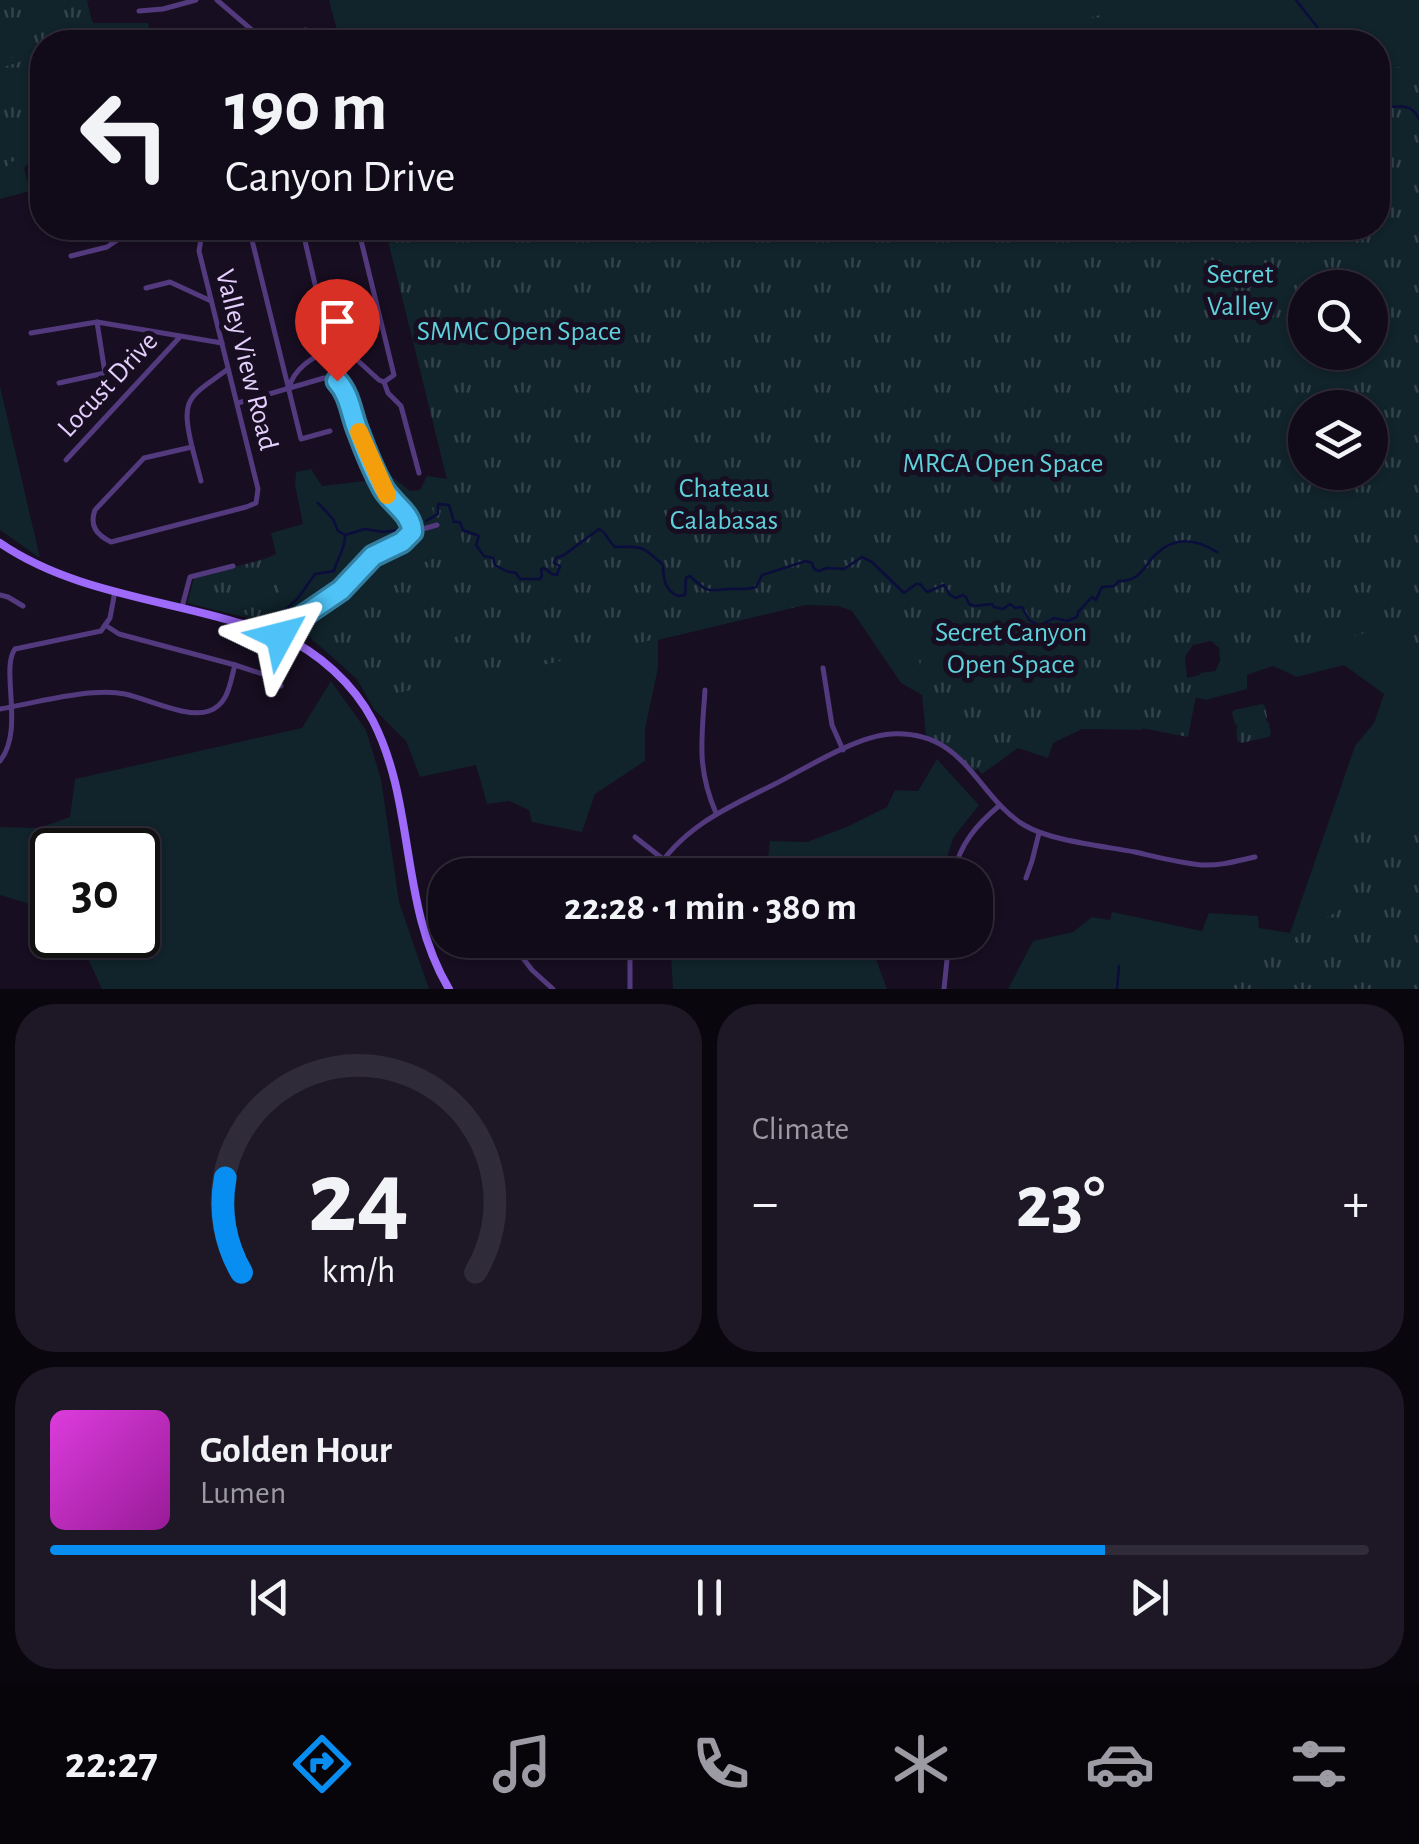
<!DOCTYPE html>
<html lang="en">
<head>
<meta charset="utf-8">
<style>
	:root { --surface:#110a19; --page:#1e1826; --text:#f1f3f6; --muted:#9c9aa2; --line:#302b38; --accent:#088df1 }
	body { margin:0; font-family:"Alegreya Sans",sans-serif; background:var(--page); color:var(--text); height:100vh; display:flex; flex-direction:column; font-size:38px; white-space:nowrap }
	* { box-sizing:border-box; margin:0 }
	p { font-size:32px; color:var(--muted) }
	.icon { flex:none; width:55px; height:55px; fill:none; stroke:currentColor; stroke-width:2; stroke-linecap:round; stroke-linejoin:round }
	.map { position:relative; height:989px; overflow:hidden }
	.details { display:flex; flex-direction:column; gap:15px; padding:15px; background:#09060e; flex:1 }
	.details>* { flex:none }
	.hud { position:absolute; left:30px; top:30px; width:1360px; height:210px; border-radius:40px; box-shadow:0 2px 8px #0004,0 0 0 2px var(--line); background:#110a19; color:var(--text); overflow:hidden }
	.buttons { position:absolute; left:1288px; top:270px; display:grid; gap:20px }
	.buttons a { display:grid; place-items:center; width:100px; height:100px; border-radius:50%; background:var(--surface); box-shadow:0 2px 8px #0004,0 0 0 2px var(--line); font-size:50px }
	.speed { position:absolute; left:30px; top:828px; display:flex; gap:20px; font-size:50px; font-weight:700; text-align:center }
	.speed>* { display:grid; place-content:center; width:130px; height:130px; border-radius:50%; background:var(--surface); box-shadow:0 2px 8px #0004,0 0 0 2px var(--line); line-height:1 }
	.speed .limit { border:5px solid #111; border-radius:15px; background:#fff; color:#111 }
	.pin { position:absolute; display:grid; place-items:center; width:85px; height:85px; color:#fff; margin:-102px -42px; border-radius:50% 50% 50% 0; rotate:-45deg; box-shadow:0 0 10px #0007 }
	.pin .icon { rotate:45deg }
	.me { position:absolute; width:110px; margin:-55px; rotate:52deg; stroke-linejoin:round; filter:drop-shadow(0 0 8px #0008) }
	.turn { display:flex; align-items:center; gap:35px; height:210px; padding:0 30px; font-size:45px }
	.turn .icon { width:130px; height:130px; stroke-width:2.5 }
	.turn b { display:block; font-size:70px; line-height:85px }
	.big { font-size:75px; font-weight:700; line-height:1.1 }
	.details .widget { flex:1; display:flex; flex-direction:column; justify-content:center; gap:15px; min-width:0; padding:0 35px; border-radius:40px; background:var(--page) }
	.details .dial { align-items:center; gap:0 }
	.dial svg { height:260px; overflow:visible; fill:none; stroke:var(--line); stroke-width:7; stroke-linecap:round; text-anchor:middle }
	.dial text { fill:var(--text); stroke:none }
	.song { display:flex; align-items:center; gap:30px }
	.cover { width:120px; height:120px; border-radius:15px; background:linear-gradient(135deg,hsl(300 70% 55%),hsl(300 70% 35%)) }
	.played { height:10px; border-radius:5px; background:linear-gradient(90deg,var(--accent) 80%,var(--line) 80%) }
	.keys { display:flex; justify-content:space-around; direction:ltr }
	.heat { display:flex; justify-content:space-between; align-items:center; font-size:55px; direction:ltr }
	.details .tiles { flex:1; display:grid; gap:15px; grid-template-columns:1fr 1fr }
	.widget:last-child { grid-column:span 2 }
	.trip { position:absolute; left:428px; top:858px; width:565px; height:100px; border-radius:40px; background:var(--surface); box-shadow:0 2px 8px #0004,0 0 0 2px var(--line); font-weight:700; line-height:100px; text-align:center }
	.tabs { display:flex; height:160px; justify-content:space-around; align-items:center; background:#07040a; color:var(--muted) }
	.tabs .icon { width:70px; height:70px }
	.tabs .selected { color:var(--accent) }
	.tabs b { font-size:45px; color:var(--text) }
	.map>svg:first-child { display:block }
</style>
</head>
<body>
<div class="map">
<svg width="1419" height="989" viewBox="0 0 1419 989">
	<defs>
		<pattern id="park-tufts" width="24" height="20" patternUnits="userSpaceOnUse" patternTransform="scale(2.5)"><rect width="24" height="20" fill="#11232b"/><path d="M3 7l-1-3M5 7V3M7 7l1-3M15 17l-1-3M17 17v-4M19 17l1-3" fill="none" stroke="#34424b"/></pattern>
	</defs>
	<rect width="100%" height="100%" fill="#170e21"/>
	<g fill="#11232b" fill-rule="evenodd">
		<polygon points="0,0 88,18 94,23 148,23 153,42 42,42 42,150 24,168 30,191 0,199"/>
		<path d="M329,0H1419V989H1008L1033,941L1073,932L1092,917L1110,920L1112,912L1202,931L1209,913L1258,916L1259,928L1290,933L1355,746L1374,723L1384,694L1344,665L1297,677L1273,666L1247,675V689L1206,700L1192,697L1200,673L1215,671L1220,661L1219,648L1211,641L1193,645L1184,642L1171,692L1142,730L1082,729L1053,743L1048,758L1018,748L982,774L959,748L926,736L922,695L901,683L852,611L838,606L805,605L658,640V668L645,729V761L595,794L582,832L532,822L529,810L509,801L487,804L476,765L420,777L406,741L373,708L357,679L304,632L187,603L194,578L248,566L276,554L271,533L303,524L295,485L296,472L311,469L322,486L373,480L390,475L410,491L420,490L427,476L447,479L385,228H1378V42H340ZM1305,288H1370V352H1305ZM1305,408H1370V472H1305Z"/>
		<polygon points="0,386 40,558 0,530"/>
		<polygon points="331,681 366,730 381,779 399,902 429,989 102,989 89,961 68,935 138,935 138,850 52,850 52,917 30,904 0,895 0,827 39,828 70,817 75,779 302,728"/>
		<polygon points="937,759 979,805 953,838 942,875 690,875 712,862 724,873 767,866 770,841 807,842 849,826 887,807 895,790 918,791"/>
		<polygon points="670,940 879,940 873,951 887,989 673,989"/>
	</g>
	<g fill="url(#park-tufts)" fill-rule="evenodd">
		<path d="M0,0H90L87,1L96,37C85,39 75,35 65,37C56,38 52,42 42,42V47L31,53L0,61Z"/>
		<polygon points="1105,14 1112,42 983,42"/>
		<polygon points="42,55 42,135 34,140 26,156 11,162 0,173 0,68"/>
		<path d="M1419,62V664L1408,622L1227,668L1216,624L1204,628L1185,657L1187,678L1200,675L1188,737L1078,716L979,767L972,773C960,759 944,748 927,741L928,733L917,642L866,591L495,676L493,671L381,697L437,644L483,626L481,622L435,640L403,606L412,597L470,575L469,570L410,594L400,603L365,567L375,557L408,543L417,565L464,547L456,517L436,522L431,504L452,499L385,228H1378V72ZM1305,288H1370V352H1305ZM1305,408H1370V472H1305Z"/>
		<polygon points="272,557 285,609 274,613 267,620 236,612 205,582 197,577"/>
		<path d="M363,572L396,607L340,661L312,640C311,625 327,606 339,596C350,587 357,585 363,572Z"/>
		<polygon points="399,610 431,643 374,699 344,664"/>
		<polygon points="1262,704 1265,706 1267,717 1266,720 1269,723 1271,734 1269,737 1241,743 1238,741 1236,730 1238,726 1235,724 1232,713 1234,710"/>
		<polygon points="1355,818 1419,822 1419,989 1213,989 1347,905"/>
	</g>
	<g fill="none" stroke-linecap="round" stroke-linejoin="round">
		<g stroke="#0b0d3d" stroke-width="2.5">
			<polyline points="1296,0 1321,32 1337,42"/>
			<path d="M1378,106C1394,110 1410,99 1419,119"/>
			<polyline points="318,503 333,519 338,531 345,535"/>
			<path d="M426,521L438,514V504L449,505L454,522H460L463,530L479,536L476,545L484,556L493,558L495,565L506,571L516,573L520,579H540L542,576L541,569L544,568L552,574L557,575L560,566L554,563L556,558L564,555L599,529C607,533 608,541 615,547C642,546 643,546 663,565C663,578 665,591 678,596L685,595L686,578L690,576C708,593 706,591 729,589C739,589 746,590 756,587L762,575L806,561L812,563L814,569L819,571L827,568L844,569L862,557L872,562L904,593L916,584H920L927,592L944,585L950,595L956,598L963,595L966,597L969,604L974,606L992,604L994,607L1003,609L1010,604L1015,608L1022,607L1029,620L1039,626L1054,618L1067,621L1077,617L1078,612L1092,597L1096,600L1102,587L1114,586L1119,581C1141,581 1143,567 1156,554C1175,536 1197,539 1217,552"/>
			<path d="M274,621L298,598L315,574L334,571C337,558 346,548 345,535L365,529L383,532L405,529"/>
			<polyline points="1117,989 1119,966"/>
		</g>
		<g stroke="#533a7e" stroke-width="5">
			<polyline points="217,0 266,42"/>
			<polyline points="139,11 163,9 196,0"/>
			<polyline points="266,41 306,30 310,42"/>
			<polyline points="36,198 42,196"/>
			<path d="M203,228L199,251L258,489L256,503L246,507L111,542C97,535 89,526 95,510L144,458L192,447C180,396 189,398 228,369"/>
			<polyline points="249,228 301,439 330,431"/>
			<polyline points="302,228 330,349"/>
			<polyline points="71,256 107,247 135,228"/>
			<polyline points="146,288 170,282 211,301"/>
			<polyline points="31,333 97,322 222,343"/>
			<polyline points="384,382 388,393 401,406 419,473"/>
			<polyline points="59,383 105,373 97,322"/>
			<path d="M289,388C294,368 312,358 330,349L356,359L379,380L384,382L394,375L358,228"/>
			<polyline points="238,403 324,378 337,381 346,394 356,427 382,486 394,505 409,517 412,532 405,541 373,556 341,590 284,629 280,636"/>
			<polyline points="192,447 201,481"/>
			<polyline points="66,460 179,338"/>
			<polyline points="412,532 437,525"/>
			<polyline points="0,595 8,597 23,606"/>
			<polyline points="182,607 190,577 233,566"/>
			<polyline points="105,625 119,634 235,665 269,676 281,686"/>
			<polyline points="823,668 832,725 843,750"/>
			<path d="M705,690C702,738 696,767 716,813"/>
			<path d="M0,709C35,703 91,687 125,694C148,699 188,719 209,711C229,704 230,682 235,665"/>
			<path d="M0,761C25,730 0,669 15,649L101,631L110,618L115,591"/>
			<polyline points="635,837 663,859"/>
			<polyline points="482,873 483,875"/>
			<path d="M653,875C681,828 726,808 773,785C805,769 856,736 891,734C966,730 975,795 1024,825C1050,841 1104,846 1135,852C1157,857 1180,863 1202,865C1220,866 1237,861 1255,857"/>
			<path d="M953,875C960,844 976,825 1000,805"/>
			<polyline points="1026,878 1032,861 1039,833"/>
			<polyline points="509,940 532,970 553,989"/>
			<polyline points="630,940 630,989"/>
			<polyline points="944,989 949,940"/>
		</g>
		<path stroke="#9d6afa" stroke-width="8" d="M0,543C67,589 152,598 229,620C245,625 264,628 280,635C318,652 354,684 373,721C416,805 399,905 449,989"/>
	</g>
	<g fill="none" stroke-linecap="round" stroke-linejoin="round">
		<defs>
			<path id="route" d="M280,636L284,629L341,590L373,556L402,542L412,532C412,513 392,504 383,488C373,470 365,450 358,431C351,414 350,395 337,381"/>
		</defs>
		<use href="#route" stroke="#337fa1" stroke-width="25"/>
		<use href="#route" stroke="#4fc3f7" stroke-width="18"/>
		<polyline stroke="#f59e0b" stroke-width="18" points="359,432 387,495"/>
	</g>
	<g text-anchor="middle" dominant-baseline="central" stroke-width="10" stroke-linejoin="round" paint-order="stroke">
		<g font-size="28" fill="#5ed1db" stroke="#170e21">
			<text x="1240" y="275">Secret<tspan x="1240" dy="32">Valley</tspan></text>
			<text x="519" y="332">SMMC Open Space</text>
			<text x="1003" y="464">MRCA Open Space</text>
			<text x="724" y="489">Chateau<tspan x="724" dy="32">Calabasas</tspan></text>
			<text x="1011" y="633">Secret Canyon<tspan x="1011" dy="32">Open Space</tspan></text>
		</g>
		<g font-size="28" fill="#e4cffd" stroke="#170e21">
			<text transform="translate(246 360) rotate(76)">Valley View Road</text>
			<text transform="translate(108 385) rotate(-47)">Locust Drive</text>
		</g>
	</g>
</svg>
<div class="buttons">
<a><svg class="icon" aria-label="search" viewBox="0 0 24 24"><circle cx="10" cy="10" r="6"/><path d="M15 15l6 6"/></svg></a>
<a><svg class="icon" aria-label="layers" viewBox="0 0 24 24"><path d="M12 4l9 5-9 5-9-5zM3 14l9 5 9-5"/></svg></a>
</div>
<div class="speed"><div class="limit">30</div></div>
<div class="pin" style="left:337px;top:381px;background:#d93025"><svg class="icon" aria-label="arrive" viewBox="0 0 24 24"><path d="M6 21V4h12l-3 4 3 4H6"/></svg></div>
<svg class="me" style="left:280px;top:636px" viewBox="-20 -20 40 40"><path d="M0-17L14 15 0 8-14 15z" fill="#4fc3f7" stroke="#fff" stroke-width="4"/></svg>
<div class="trip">22:28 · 1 min · 380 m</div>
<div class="hud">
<div class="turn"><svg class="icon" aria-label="left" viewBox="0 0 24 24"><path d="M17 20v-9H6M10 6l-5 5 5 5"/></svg><div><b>190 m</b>Canyon Drive</div></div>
</div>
</div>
<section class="details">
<div class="tiles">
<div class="widget dial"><svg viewBox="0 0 100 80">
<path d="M14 69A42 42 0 1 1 86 69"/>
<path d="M14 69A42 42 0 0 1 9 40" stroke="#088df1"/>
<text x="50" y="56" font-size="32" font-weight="700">24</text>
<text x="50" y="72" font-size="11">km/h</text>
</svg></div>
<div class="widget"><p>Climate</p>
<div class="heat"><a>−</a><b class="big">23°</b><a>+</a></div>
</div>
<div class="widget">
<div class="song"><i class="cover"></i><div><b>Golden Hour</b><p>Lumen</p></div></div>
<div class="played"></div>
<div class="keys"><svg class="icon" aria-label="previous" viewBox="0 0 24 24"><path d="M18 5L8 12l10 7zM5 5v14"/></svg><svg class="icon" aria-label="pause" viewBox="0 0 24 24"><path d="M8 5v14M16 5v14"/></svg><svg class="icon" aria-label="next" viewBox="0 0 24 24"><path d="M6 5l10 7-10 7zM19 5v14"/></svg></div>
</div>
</div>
</section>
<nav class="tabs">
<b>22:27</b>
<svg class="icon selected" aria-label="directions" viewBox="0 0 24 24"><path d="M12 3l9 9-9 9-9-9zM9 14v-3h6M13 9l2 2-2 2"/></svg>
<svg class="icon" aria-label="music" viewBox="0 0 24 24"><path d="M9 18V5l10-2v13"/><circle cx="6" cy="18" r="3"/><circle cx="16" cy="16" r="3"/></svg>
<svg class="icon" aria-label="phone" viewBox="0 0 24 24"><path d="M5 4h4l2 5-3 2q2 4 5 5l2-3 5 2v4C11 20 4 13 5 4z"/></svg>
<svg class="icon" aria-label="climate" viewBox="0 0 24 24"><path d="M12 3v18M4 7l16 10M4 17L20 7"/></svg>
<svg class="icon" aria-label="car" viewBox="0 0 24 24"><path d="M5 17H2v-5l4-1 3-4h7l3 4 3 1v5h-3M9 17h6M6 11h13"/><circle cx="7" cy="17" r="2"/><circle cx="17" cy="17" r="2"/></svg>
<svg class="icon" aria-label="filters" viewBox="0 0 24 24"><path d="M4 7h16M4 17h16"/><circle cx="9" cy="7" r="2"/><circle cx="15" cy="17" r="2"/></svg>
</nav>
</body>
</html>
